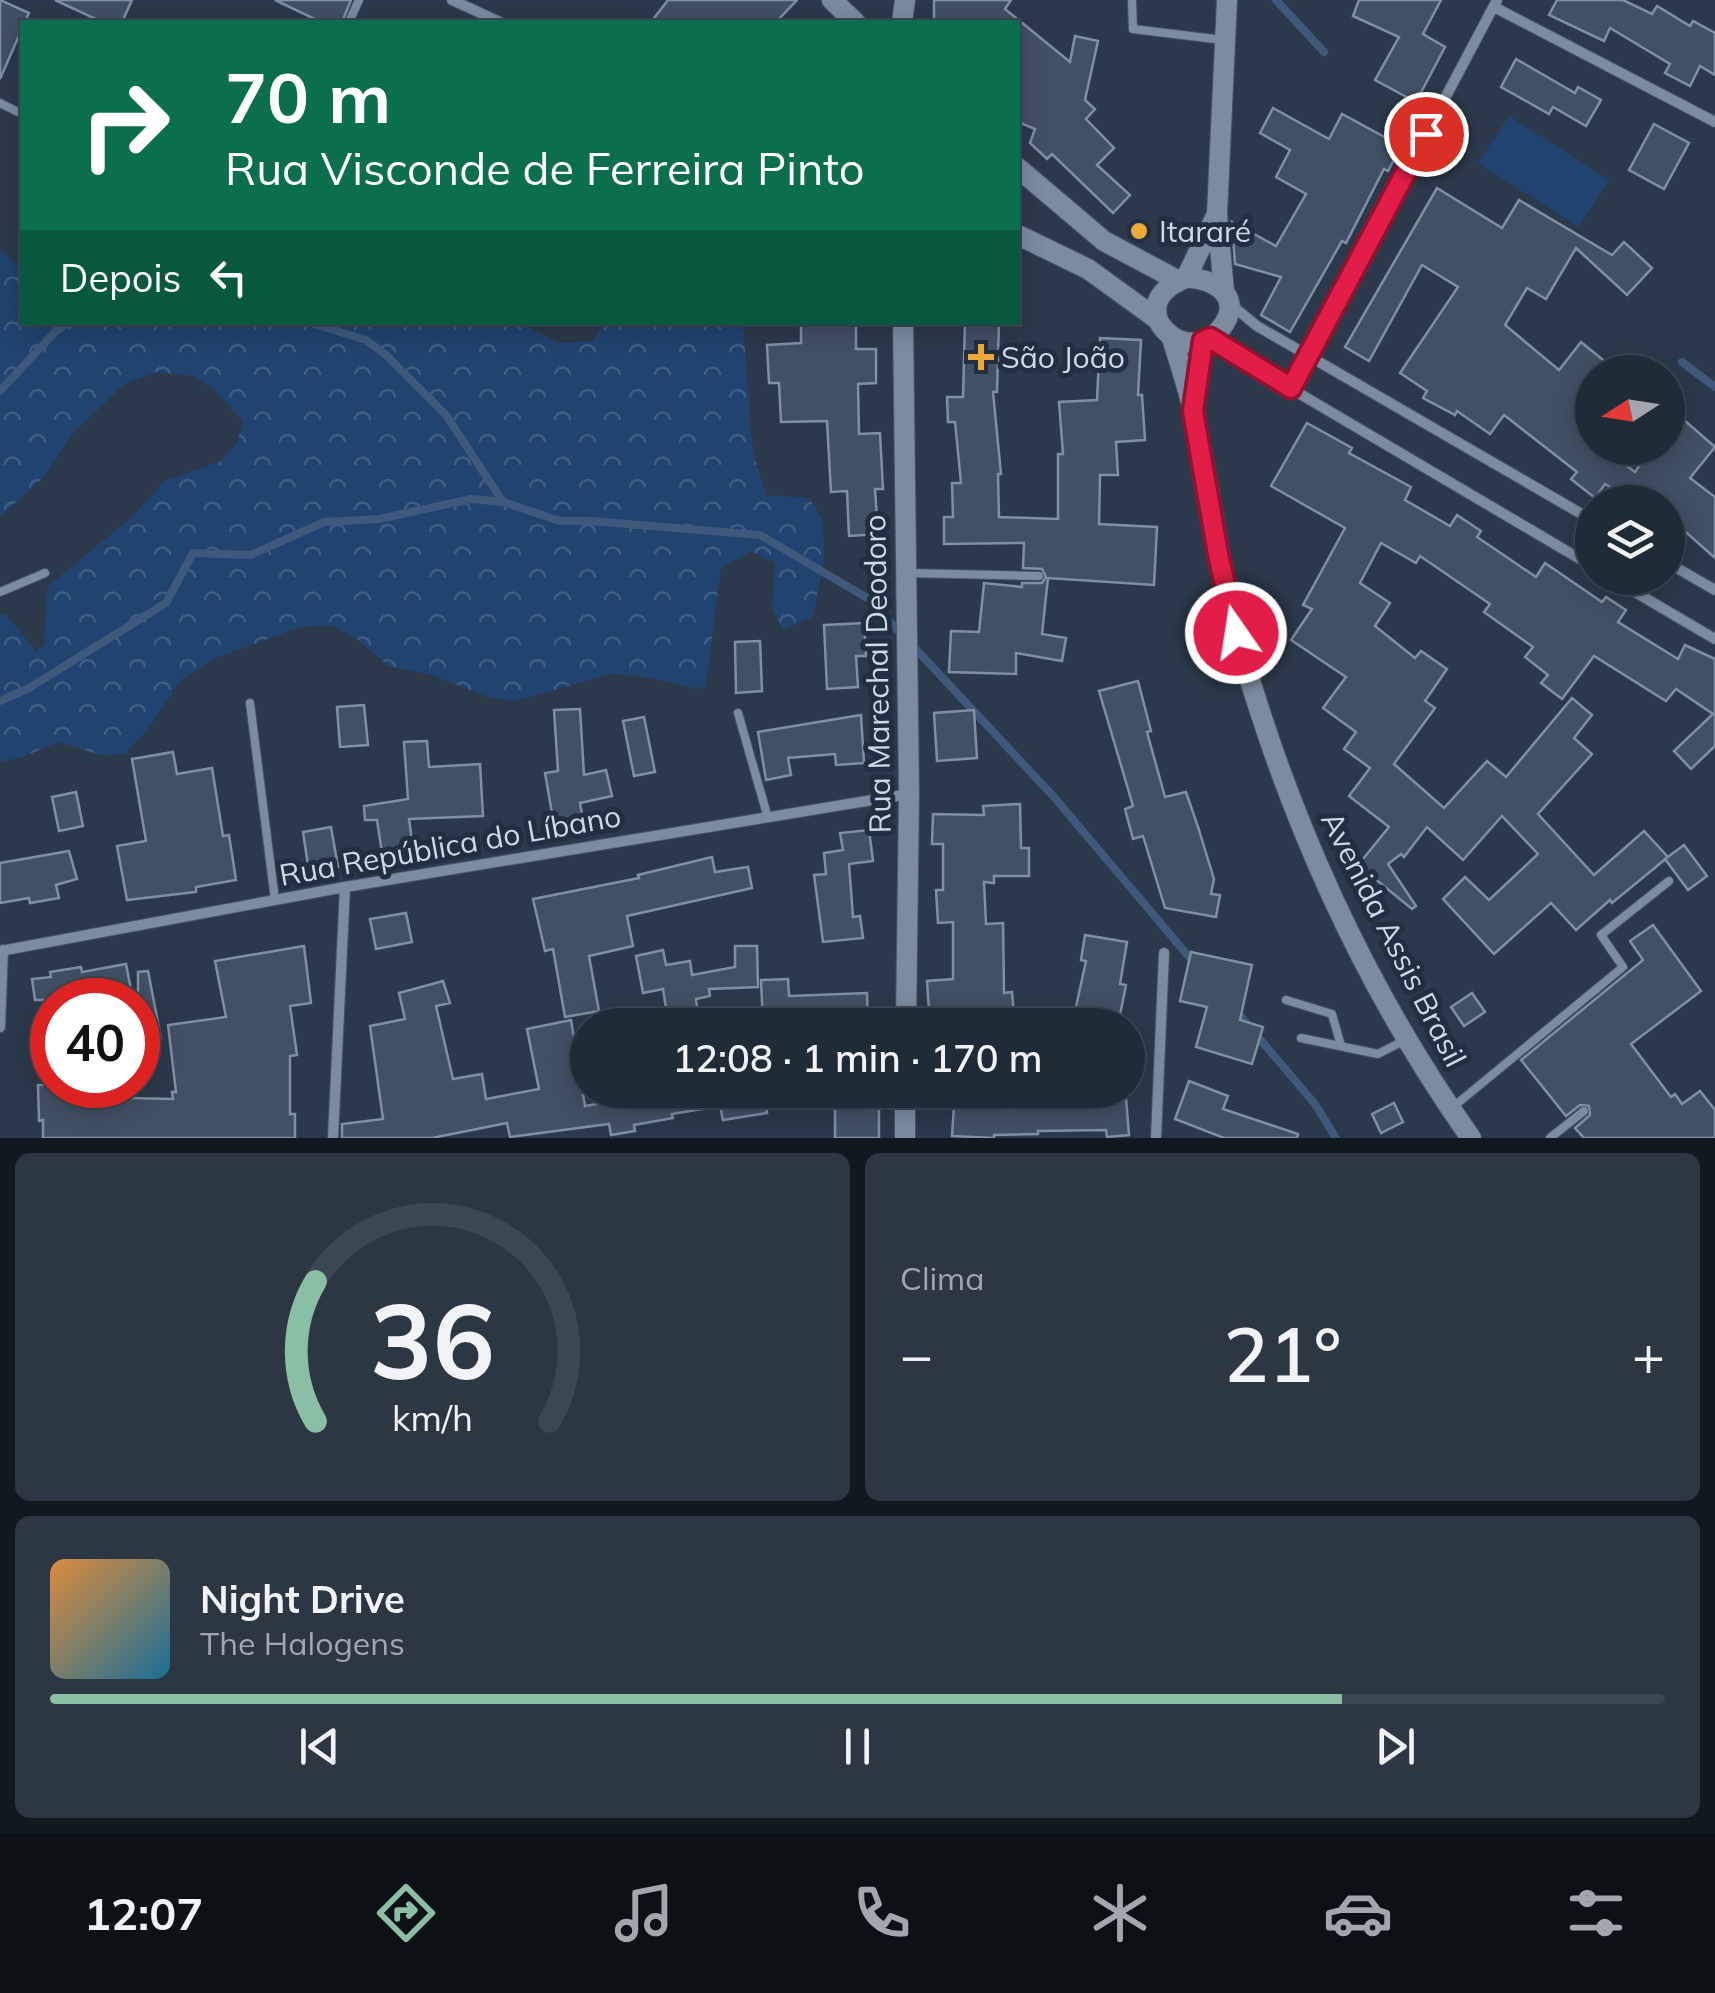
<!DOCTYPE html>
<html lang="pt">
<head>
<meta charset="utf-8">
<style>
	:root { --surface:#202b38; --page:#2d3743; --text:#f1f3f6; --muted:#a2a7ae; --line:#3d4753; --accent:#8abfa5 }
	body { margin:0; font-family:Mulish,sans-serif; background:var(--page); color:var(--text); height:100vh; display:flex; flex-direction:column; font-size:38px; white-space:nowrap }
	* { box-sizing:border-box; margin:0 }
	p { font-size:32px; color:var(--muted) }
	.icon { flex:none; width:55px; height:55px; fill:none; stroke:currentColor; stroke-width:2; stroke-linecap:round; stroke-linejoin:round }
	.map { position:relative; height:1138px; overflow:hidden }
	.side { display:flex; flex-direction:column; gap:15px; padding:15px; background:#12181f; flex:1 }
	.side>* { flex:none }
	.guide { position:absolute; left:20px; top:20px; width:1000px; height:305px; border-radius:0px; box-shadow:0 5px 25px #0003,0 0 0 2px var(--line); background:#0b6e4f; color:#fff; overflow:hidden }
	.needle { width:65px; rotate:258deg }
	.controls { position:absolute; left:1575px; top:355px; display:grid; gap:20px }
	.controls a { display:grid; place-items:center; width:110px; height:110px; border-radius:50%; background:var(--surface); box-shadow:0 5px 25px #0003,0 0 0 2px var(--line); font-size:50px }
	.speed { position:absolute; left:30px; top:978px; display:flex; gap:20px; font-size:50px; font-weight:700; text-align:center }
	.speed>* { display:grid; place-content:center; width:130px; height:130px; border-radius:50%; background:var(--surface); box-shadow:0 5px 25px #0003,0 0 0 2px var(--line); line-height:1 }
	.speed .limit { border:15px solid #d22; background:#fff; color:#111 }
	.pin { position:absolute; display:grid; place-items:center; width:85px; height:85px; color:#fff; margin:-42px; border:5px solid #fff; border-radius:50%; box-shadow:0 2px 10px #0007 }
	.me { position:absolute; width:110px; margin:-55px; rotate:347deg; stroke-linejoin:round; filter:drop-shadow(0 0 8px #0008) }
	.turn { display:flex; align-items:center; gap:35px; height:210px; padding:0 40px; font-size:45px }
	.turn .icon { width:130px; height:130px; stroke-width:2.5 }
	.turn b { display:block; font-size:70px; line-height:85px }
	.then { display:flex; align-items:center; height:95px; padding:0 40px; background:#0003; gap:20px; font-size:38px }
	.big { font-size:75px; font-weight:600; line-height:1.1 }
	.side .card { flex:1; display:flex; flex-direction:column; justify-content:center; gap:15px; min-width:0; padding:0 35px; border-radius:15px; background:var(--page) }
	.side .dial { align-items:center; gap:0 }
	.dial svg { height:260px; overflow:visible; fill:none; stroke:var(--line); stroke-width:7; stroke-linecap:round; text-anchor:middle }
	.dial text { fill:var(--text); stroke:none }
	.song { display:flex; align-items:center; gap:30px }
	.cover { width:120px; height:120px; border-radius:15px; background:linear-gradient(135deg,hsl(30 70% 55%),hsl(200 70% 35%)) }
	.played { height:10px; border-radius:5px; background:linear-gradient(90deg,var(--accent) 80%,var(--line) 80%) }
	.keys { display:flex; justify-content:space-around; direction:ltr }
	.heat { display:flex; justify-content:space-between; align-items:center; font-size:55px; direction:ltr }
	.side .tiles { flex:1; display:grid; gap:15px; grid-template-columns:1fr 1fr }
	.card:last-child { grid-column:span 2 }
	.trip { position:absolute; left:570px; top:1008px; width:575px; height:100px; border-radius:50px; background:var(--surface); box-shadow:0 5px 25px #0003,0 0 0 2px var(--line); font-weight:600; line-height:100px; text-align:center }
	.tabs { display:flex; height:160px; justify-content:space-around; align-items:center; background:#0d1116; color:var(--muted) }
	.tabs .icon { width:70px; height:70px }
	.tabs .selected { color:var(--accent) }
	.tabs b { font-size:45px; color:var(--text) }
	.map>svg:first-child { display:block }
</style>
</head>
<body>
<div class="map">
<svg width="1715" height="1138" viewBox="0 0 1715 1138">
	<defs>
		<pattern id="forest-crowns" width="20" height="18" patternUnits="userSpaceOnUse" patternTransform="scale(2.5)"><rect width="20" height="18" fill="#21436f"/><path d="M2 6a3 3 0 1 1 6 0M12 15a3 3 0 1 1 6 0" fill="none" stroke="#405d83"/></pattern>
	</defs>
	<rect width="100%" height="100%" fill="#2b394a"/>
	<polygon fill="#21436f" points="1509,116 1609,180 1579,227 1478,163"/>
	<polygon fill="url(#forest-crowns)" points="0,249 22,270 22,322 518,322 559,343 593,341 603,323 743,323 753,454 767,495 809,498 823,520 824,560 813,617 783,629 772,610 775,563 751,551 721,568 706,685 698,689 651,678 611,674 515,701 489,697 431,675 388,666 360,641 331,625 298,628 215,658 181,680 149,727 126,753 104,756 59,742 25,756 0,762 0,614 6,615 36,652 44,644 48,586 132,517 165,481 221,461 237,443 243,421 214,390 193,376 156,372 124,384 71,436 44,477 0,517"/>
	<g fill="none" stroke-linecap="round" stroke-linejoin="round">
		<g stroke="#3e597b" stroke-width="8">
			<polyline points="1276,0 1324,52"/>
			<polyline points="308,322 366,340 385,354 446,415 503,502"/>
			<polyline points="1682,362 1715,387"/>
			<polyline points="0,391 55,332 68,322"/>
			<polyline points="912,645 1054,797 1195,964"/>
			<polyline points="0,701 29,688 166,603 193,553 251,555 324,522 379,519 471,499 503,502 560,521 590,521 760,535 869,599 902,635"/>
			<polyline points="1237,1012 1315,1104 1336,1138"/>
		</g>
	</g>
	<g fill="#425063" stroke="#808fa4" stroke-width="2.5">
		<polygon points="0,0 29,13 0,79"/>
		<polygon points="55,0 132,0 122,22 102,22"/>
		<polygon points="275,0 351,0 342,22 321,22"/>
		<polygon points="668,0 797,0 776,22 651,22"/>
		<polygon points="934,0 1011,0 1005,9 1070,62 1075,36 1098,41 1085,100 1095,109 1086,119 1114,148 1097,165 1130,195 1113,213 1052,154 1047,159 1030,143 1035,129 1018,122 1018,22 934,22"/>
		<polygon points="1359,0 1441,0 1423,34 1445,47 1416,102 1375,80 1399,37 1353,16"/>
		<polygon points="1557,0 1623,0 1652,14 1657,6 1690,26 1693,21 1715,33 1715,75 1700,66 1690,86 1665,73 1670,64 1610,28 1604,41 1549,15"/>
		<polygon points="1516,59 1575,93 1578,87 1601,100 1586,126 1553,107 1549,114 1501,87"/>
		<polygon points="1273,108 1329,139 1342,114 1401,146 1388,171 1384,169 1346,243 1342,241 1290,332 1261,315 1281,277 1235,264 1232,222 1276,246 1306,194 1276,177 1290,150 1260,133"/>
		<polygon points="1654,124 1689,143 1664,189 1629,170"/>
		<polygon points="1437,188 1502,228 1519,200 1612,255 1624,242 1652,268 1627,295 1576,248 1546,299 1527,288 1505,325 1559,370 1581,342 1618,372 1592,372 1592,448 1603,448 1635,472 1651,448 1668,448 1668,406 1715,447 1690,478 1715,497 1715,558 1687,533 1668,554 1668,502 1633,502 1605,484 1595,498 1571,479 1577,472 1504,415 1490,434 1457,411 1455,415 1423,398 1427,391 1400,373 1458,287 1422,265 1369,361 1345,347"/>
		<polygon points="801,322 856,322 856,349 876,349 876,383 858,384 859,434 880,433 883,489 875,489 878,534 849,536 847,491 831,492 827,421 781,422 779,383 769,383 767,345 801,343"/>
		<polygon points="965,322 999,322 997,392 993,392 1001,474 998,474 999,517 1058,519 1058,454 1063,454 1059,402 1097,400 1100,338 1141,340 1138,395 1142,395 1145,440 1116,442 1118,475 1100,475 1099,524 1157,527 1154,585 1048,578 1042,634 1066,638 1062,661 1016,653 1016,674 949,672 951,631 979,632 984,583 1022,587 1022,583 1042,583 1046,577 1042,569 1023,568 1024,543 944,544 944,517 953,517 952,483 961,483 955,422 948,422 947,397 963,397"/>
		<polygon points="1307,423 1352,448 1349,453 1411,487 1405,500 1450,526 1457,515 1481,531 1477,537 1536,577 1545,563 1602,602 1606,597 1626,610 1618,622 1678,659 1685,645 1715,659 1715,746 1691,769 1674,751 1713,714 1676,689 1666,701 1594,656 1562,699 1541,683 1548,675 1525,657 1533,647 1484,612 1490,604 1420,556 1416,563 1381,543 1360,583 1390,603 1375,626 1415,658 1421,651 1447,669 1425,701 1435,708 1394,764 1444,808 1487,761 1506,777 1572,698 1592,715 1574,738 1592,754 1538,814 1594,875 1644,831 1668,857 1612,903 1610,900 1576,930 1551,903 1494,954 1443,899 1465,877 1489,900 1538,854 1502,816 1463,860 1427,827 1404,857 1401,854 1388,864 1416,906 1412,909 1358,865 1389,827 1349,796 1370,768 1344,749 1356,732 1323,708 1346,677 1291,640 1312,609 1303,605 1345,528 1271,486"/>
		<polygon points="864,623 866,656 856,656 858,687 827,689 824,625"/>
		<polygon points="760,641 762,691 736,693 735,642"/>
		<polygon points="1138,681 1151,731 1147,732 1165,797 1186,792 1198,827 1214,879 1211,894 1220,895 1216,917 1165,908 1143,836 1133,839 1125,809 1133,806 1099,691"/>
		<polygon points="364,705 368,745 340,747 337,707"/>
		<polygon points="580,709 584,775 606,770 612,796 580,803 583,820 554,825 545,773 558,771 554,710"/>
		<polygon points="974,710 977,758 937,761 934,713"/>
		<polygon points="861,715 864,763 836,765 835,754 788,758 791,775 766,780 758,732"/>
		<polygon points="644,717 655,772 634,776 623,721"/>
		<polygon points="427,741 429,767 480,764 483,816 409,819 413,848 382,853 377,820 365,820 364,806 408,799 404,742"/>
		<polygon points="173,752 177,774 212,768 223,836 229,835 236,880 196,887 196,892 127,900 117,846 146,841 132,759"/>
		<polygon points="76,792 83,826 59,831 52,797"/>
		<polygon points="1020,804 1021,848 1029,848 1029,876 994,876 994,883 984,882 986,924 1003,923 1004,993 1012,992 1014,1015 973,1018 973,1025 930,1025 927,981 953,979 953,922 938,923 936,890 943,890 943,844 932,844 933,814 984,815 983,806"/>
		<polygon points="331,827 338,867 309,872 303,832"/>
		<polygon points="869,830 873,861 849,864 853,917 860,916 863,938 823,942 814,875 826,874 824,853 843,850 840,833"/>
		<polygon points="1684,845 1707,876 1688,890 1665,859"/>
		<polygon points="69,851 77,879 56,885 59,898 30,903 29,898 0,903 0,863"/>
		<polygon points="712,857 715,872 748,867 752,888 627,916 633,946 589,956 599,1011 565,1017 553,949 545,951 533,899 639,878 638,875"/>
		<polygon points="406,913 412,942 376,949 370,919"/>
		<polygon points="1653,925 1701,991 1631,1044 1671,1097 1675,1094 1682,1104 1700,1091 1715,1110 1715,1138 1584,1138 1575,1128 1590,1115 1589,1106 1580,1105 1566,1116 1521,1060 1643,960 1630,941"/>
		<polygon points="1085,935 1127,942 1120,984 1126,985 1118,1025 1072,1025 1086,961 1081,960"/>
		<polygon points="304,946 311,1003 290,1006 297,1055 290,1056 290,1114 295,1114 295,1138 43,1138 43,1120 39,1121 38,1085 82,1085 82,1097 173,1099 172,1092 176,1092 168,1025 226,1017 215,961"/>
		<polygon points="735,946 757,946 758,987 709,989 710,996 696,999 698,1017 668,1021 663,989 643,993 636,956 663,950 666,965 690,961 692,975 735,967"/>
		<polygon points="1191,952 1252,965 1240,1020 1263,1027 1252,1064 1196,1047 1207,1007 1180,1001"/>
		<polygon points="126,964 133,1000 35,1000 32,979 51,977 50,972 81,967 82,972"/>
		<polygon points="148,971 161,1038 138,1042 138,972"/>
		<polygon points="788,979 789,996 867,993 868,1025 763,1025 761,980"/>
		<polygon points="443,981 450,1003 436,1006 453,1079 482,1074 486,1099 539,1089 527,1029 571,1020 585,1106 636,1097 635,1090 763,1090 767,1113 723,1120 720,1106 672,1114 673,1118 634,1125 635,1131 611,1135 609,1124 510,1137 507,1123 432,1138 342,1138 342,1124 383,1119 370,1026 405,1019 399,993"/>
		<polygon points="1472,993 1485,1012 1464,1026 1451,1007"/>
		<polygon points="1189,1081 1228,1096 1223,1109 1298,1134 1297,1138 1224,1138 1175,1119"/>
		<polygon points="1090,1096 1090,1102 1126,1098 1129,1135 1107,1137 1106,1130 1038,1131 1038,1134 994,1135 994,1138 952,1136 954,1105 1009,1109 1009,1101"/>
		<polygon points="1394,1103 1403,1122 1381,1133 1372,1114"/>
		<polygon points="835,1108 879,1109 879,1138 835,1138"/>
	</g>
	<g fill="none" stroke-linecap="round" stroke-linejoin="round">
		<defs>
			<g id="lane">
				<polyline points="1132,0 1133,29 1223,40"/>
				<polyline points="349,22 359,0"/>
				<polyline points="0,103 22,114"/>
				<polyline points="908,573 1039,576"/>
				<polyline points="0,592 45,573"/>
				<polyline points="250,703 275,900"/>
				<polyline points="738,713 768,818"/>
				<polyline points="1286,1000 1332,1014 1341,1046"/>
				<polyline points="1301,1038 1378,1054 1407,1039"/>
				<polyline points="1453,1107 1623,967 1601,935 1669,881"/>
				<polyline points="1550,1138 1584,1111"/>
			</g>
			<g id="street">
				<polyline points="452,0 500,22"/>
				<polyline points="1494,7 1715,122"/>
				<polyline points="1229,303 1257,326 1592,520"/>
				<polyline points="1211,338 1234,355 1592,566"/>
				<polyline points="1291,389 1497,0"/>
				<polyline points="1668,563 1715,590"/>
				<polyline points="1611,578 1715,639"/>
				<polyline points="0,951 345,887 909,794"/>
				<polyline points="0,1027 3,950"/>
				<polyline points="333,1138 345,887"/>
				<polyline points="1156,1138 1164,953"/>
			</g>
			<g id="secondary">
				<polyline points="832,0 855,22"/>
				<polyline points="902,22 905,0"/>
				<polyline points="1018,168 1104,241 1179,281"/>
				<polyline points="1018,235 1088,269 1157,319"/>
				<path d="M1186,278C1211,277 1243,295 1224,324C1191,376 1114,306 1186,278Z"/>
				<polyline points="1186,278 1216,216"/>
				<polyline points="1224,291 1217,214 1227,0"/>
				<polyline points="903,322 909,794 906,1025"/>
				<path d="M1172,338C1179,362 1188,387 1193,411C1211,485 1217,562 1237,636C1287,814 1364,987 1471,1138"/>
				<polyline points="1194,404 1203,341"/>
				<polyline points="905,1138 905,1090"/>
			</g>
		</defs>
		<use href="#lane" stroke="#485462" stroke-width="10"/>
		<use href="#street" stroke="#485462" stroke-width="12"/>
		<use href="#secondary" stroke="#485462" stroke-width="22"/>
		<use href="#lane" stroke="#7c8ba0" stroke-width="8"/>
		<use href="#street" stroke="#7c8ba0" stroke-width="10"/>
		<use href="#secondary" stroke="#7c8ba0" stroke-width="20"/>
	</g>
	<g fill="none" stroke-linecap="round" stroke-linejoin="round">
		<defs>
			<polyline id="route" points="1236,633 1218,554 1193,411 1203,341 1210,338 1291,388 1426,134"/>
		</defs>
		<use href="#route" stroke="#92132f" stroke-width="25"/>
		<use href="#route" stroke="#e11d48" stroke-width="18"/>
	</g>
	<g fill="#eca93a" stroke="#222f40" stroke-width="4">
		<circle cx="1139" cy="231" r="10"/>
		<path d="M976 342h10v10h10v10h-10v10h-10v-10h-10v-10h10z"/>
	</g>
	<g text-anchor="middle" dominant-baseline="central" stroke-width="10" stroke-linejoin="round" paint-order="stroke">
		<g font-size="30" fill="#d0d8e4" stroke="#222f40" text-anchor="start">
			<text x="1159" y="231">Itararé</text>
			<text x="1001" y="357">São João</text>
		</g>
		<g font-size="30" fill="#d0d8e4" stroke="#222f40">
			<text transform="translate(877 674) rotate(-91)">Rua Marechal Deodoro</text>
			<text transform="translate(450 845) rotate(-10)">Rua República do Líbano</text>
			<text transform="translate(1394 939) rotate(63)">Avenida Assis Brasil</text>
		</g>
	</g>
</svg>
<div class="controls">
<a><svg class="needle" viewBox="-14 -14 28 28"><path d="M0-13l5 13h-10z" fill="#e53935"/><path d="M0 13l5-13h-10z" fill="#a2a7ae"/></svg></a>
<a><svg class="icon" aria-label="layers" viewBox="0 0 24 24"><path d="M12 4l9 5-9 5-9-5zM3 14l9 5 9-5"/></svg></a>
</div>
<div class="speed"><div class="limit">40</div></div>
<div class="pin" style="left:1426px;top:134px;background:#d93025"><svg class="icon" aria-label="arrive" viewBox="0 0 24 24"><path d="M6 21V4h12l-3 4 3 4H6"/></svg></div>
<svg class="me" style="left:1236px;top:633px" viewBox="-20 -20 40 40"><circle r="17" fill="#e11d48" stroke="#fff" stroke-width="3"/><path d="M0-11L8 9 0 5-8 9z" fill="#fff"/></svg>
<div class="trip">12:08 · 1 min · 170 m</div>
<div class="guide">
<div class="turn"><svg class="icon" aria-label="right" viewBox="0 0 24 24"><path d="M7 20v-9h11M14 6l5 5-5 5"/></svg><div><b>70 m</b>Rua Visconde de Ferreira Pinto</div></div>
<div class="then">Depois<svg class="icon" aria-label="left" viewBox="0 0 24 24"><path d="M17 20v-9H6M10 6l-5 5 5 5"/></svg></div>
</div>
</div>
<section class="side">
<div class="tiles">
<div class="card dial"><svg viewBox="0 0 100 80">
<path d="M14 69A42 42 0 1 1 86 69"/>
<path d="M14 69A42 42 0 0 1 14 26" stroke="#8abfa5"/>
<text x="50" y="56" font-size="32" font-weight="700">36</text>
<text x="50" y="72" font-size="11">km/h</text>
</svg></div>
<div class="card"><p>Clima</p>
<div class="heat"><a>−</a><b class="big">21°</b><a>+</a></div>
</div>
<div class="card">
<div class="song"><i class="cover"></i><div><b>Night Drive</b><p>The Halogens</p></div></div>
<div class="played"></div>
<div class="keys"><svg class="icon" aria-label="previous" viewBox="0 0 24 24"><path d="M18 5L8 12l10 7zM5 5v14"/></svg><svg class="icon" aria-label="pause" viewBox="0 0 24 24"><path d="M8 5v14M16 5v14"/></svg><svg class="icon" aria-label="next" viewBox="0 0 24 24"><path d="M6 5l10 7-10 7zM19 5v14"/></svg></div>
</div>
</div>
</section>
<nav class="tabs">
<b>12:07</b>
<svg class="icon selected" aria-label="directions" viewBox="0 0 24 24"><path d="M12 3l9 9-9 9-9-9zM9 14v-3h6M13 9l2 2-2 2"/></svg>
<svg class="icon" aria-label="music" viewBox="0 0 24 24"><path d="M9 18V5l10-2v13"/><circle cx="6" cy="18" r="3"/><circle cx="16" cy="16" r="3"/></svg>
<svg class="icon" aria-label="phone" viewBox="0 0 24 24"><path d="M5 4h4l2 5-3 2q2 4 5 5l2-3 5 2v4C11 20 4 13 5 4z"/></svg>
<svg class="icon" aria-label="climate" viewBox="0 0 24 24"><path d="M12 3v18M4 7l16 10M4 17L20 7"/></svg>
<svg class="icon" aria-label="car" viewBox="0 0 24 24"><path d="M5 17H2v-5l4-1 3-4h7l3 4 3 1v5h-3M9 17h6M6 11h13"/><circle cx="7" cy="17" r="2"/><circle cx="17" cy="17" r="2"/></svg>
<svg class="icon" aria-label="filters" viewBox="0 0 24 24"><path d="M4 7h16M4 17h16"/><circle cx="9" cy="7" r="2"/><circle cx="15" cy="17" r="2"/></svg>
</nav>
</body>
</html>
